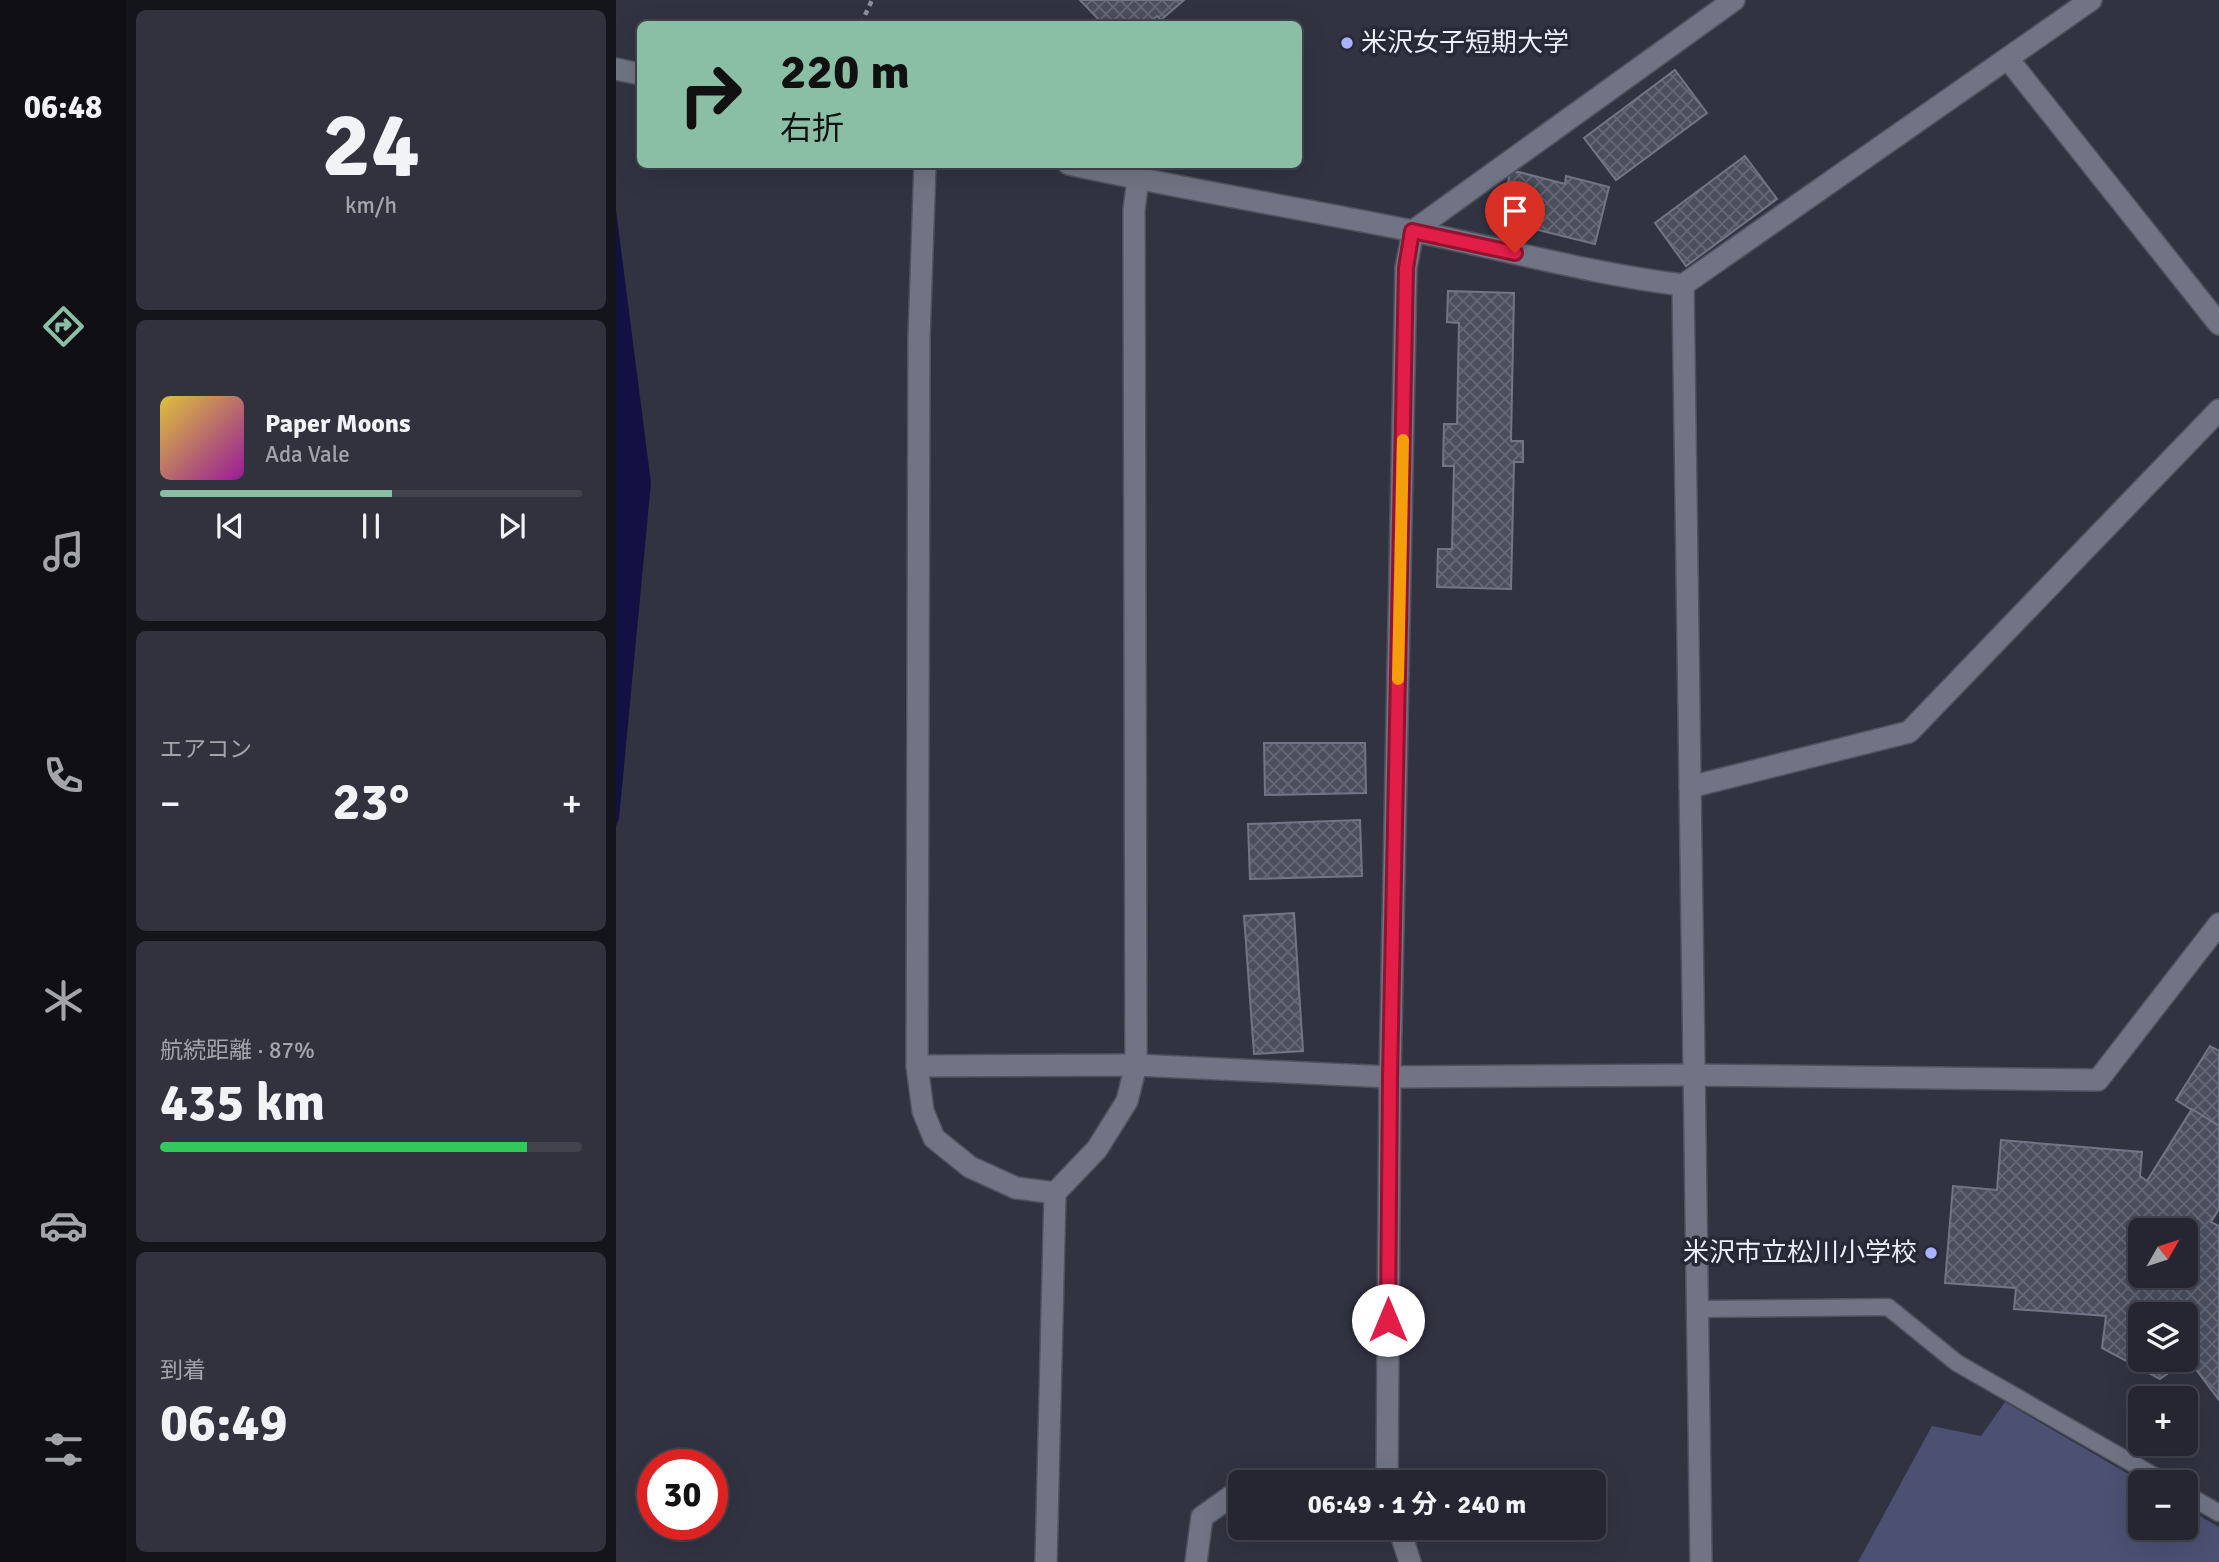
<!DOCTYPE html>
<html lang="ja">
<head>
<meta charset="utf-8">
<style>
	:root { --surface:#252631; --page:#31323d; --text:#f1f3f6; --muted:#a3a5ab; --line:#42434d; --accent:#8abfa5 }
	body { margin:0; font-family:Signika,"Noto Sans JP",sans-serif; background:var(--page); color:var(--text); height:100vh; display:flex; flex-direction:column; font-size:26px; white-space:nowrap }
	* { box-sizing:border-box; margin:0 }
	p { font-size:23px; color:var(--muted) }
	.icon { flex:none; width:38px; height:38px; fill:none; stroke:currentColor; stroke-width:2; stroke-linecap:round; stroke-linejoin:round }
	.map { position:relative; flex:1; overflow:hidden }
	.sheet { display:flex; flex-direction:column; gap:10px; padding:10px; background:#14151b; width:490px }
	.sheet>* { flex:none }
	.hud { position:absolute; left:21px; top:21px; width:665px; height:147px; border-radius:10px; box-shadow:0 7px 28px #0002,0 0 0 2px var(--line); background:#8abfa5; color:#111; overflow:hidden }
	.needle { width:46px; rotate:51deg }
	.tools { position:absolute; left:1512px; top:1218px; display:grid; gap:14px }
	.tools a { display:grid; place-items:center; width:70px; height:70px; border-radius:10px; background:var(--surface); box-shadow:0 7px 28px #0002,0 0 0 2px var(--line); font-size:35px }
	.speed { position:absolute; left:21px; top:1449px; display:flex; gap:14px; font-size:35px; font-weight:700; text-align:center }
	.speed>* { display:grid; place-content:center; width:91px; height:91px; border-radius:50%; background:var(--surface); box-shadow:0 7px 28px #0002,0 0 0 2px var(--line); line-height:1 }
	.speed .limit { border:10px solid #d22; background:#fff; color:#111 }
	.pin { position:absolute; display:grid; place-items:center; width:60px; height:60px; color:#fff; margin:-72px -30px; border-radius:50% 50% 50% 0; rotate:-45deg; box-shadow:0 0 7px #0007 }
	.pin .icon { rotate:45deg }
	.me { position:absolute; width:77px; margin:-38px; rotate:0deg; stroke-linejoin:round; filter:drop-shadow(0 0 5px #0008) }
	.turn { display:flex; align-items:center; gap:24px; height:147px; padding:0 28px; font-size:32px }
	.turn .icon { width:91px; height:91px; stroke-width:2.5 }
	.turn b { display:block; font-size:49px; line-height:60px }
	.big { font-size:52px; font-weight:700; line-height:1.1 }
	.sheet .tile { flex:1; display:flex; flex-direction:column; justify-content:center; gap:10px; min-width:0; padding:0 24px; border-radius:10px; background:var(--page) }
	.sheet .dial { align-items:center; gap:0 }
	.dial b { font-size:91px; line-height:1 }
	.song { display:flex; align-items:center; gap:21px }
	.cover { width:84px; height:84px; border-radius:10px; background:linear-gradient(135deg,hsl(50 70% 55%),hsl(300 70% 35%)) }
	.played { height:7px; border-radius:4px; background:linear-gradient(90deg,var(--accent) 55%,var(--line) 55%) }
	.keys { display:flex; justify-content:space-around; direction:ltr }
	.heat { display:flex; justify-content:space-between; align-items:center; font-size:38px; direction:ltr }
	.charge { height:10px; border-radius:5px; background:linear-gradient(90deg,#34c759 87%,var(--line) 0) }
	.trip { position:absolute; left:612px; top:1470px; width:378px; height:70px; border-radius:10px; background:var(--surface); box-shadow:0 7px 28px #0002,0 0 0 2px var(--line); font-weight:700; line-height:70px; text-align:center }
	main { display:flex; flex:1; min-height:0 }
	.dock { display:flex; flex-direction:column; width:126px; justify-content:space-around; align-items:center; background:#0f0f14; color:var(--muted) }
	.dock .icon { width:49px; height:49px }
	.dock .selected { color:var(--accent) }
	.dock b { font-size:32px; color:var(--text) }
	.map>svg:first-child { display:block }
</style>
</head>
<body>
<main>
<nav class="dock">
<b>06:48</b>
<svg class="icon selected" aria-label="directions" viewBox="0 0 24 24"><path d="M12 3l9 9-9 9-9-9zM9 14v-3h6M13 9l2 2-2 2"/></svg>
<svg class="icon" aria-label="music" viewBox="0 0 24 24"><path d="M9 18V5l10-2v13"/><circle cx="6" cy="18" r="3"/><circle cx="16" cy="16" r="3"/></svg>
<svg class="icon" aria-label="phone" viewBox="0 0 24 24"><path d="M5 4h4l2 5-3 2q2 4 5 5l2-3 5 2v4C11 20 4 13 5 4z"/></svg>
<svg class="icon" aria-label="climate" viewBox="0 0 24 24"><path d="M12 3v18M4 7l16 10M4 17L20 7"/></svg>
<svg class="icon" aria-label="car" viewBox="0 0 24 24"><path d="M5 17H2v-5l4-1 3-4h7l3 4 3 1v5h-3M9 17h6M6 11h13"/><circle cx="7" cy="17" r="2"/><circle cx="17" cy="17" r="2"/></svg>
<svg class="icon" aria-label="filters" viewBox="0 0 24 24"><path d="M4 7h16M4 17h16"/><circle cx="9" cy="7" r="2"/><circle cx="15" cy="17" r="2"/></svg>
</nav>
<section class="sheet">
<div class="tile dial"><b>24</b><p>km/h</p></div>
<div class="tile">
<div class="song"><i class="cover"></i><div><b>Paper Moons</b><p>Ada Vale</p></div></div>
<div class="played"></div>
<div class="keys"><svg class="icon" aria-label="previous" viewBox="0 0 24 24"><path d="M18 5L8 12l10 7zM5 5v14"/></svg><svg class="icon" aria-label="pause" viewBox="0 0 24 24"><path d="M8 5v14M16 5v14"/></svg><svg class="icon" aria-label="next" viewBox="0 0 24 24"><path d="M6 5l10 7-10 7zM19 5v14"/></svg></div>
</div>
<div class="tile"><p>エアコン</p>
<div class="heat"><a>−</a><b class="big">23°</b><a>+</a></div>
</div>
<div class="tile"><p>航続距離 · 87%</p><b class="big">435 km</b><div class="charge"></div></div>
<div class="tile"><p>到着</p><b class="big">06:49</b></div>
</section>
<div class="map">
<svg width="1603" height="1562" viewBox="0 0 1603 1562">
	<defs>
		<pattern id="building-cross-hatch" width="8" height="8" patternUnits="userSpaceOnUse" patternTransform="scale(1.75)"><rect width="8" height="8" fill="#4b4e5d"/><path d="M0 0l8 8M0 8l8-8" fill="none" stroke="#656875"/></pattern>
	</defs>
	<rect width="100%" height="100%" fill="#313341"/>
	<polygon fill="#4c5173" points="1389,1402 1526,1482 1524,1482 1524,1528 1570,1528 1570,1508 1603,1527 1603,1562 1242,1562 1316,1426 1365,1436"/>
	<polygon fill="#131144" points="0,210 35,483 3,819 0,826"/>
	<g fill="url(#building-cross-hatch)" stroke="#727585" stroke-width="2" fill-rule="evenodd">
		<polygon points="464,0 568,0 545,20 541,16 532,24 487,24"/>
		<polygon points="1059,70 1091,113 1000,180 968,138"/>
		<polygon points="1129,156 1161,199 1070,266 1039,223"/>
		<polygon points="895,170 949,184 950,176 993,187 979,244 882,220"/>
		<polygon points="832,291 898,293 895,441 907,441 907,462 898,462 895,589 821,587 822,549 836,549 838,466 827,466 828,424 841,424 843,323 831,322"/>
		<polygon points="648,743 749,743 750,793 649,795"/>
		<polygon points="744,820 746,876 634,879 632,824"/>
		<polygon points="678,913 687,1051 638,1054 628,916"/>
		<polygon points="1594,1046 1603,1051 1603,1127 1560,1100"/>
		<path d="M1576,1109L1603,1126V1209L1595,1222L1603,1226V1400L1572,1359L1544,1379L1486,1348L1490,1316L1398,1309L1400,1288L1329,1283L1337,1186L1381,1190L1385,1140L1526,1152L1524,1176L1531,1181ZM1524,1230H1570V1276H1524ZM1524,1314H1570V1360H1524Z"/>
	</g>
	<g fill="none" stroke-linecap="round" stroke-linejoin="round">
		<defs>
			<g id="lane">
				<polyline points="1082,1309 1272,1307 1341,1363 1549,1482"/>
				<polyline points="1570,1494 1603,1513"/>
			</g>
			<g id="street">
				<polyline points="1392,59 1603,324"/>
				<polyline points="309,164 303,338 301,1066 307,1111 318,1138 354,1167 400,1188 439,1193"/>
				<polyline points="1074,787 1293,732 1603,410"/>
				<polyline points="301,1066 520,1065 774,1077 1078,1075 1482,1080 1603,924"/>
				<polyline points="771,1482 774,1077 790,268 797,231 1118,0"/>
				<polyline points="783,1528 794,1562"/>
				<polyline points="430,1562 439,1193 481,1149 511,1101 520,1065 518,210 522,179"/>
				<polyline points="580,1562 586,1517 614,1497 625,1497"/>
			</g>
			<g id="secondary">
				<polyline points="0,69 24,74"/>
				<path d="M453,164C567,189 683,208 797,231C887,249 976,274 1067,285L1475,0"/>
				<polyline points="1067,285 1085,1562"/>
			</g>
		</defs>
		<use href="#lane" stroke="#50525e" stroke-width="19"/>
		<use href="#street" stroke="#50525e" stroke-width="24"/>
		<use href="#secondary" stroke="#50525e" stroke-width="24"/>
		<polyline stroke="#8e909b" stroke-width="4.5" stroke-dasharray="5 5" stroke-linecap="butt" points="245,24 256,0"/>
		<use href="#lane" stroke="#717484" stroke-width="16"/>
		<use href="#street" stroke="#717484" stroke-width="21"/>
		<use href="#secondary" stroke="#717484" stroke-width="21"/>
	</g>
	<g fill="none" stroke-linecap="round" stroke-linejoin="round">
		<defs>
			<polyline id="route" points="772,1320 774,1077 790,268 796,231 899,253"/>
		</defs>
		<use href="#route" stroke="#92132f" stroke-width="18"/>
		<use href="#route" stroke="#e11d48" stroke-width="12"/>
		<polyline stroke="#f59e0b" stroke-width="12" points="782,679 787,440"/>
	</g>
	<g fill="#a7b1fc" stroke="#272937" stroke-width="2.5">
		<circle cx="731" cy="43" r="7"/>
		<circle cx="1315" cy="1253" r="7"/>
	</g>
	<g text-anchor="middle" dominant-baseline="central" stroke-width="7" stroke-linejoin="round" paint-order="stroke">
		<g font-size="26" fill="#edeff8" stroke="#272937" text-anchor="start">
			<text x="745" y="43">米沢女子短期大学</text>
			<text x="1301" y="1253" text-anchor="end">米沢市立松川小学校</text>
		</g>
	</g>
</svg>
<div class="tools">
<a><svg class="needle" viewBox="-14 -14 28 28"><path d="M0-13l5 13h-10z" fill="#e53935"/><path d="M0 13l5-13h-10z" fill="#a3a5ab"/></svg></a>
<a><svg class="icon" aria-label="layers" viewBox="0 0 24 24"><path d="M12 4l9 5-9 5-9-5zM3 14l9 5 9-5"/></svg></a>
<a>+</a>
<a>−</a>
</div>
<div class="speed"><div class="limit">30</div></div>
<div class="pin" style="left:899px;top:253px;background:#d93025"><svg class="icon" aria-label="arrive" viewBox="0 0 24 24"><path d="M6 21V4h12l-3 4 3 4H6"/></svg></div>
<svg class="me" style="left:772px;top:1320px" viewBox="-20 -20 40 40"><circle r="19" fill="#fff"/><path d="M0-13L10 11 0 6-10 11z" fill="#e11d48"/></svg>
<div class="trip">06:49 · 1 分 · 240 m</div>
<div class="hud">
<div class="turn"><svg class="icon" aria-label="right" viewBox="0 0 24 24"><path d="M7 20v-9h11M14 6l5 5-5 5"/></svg><div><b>220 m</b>右折</div></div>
</div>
</div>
</main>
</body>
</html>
